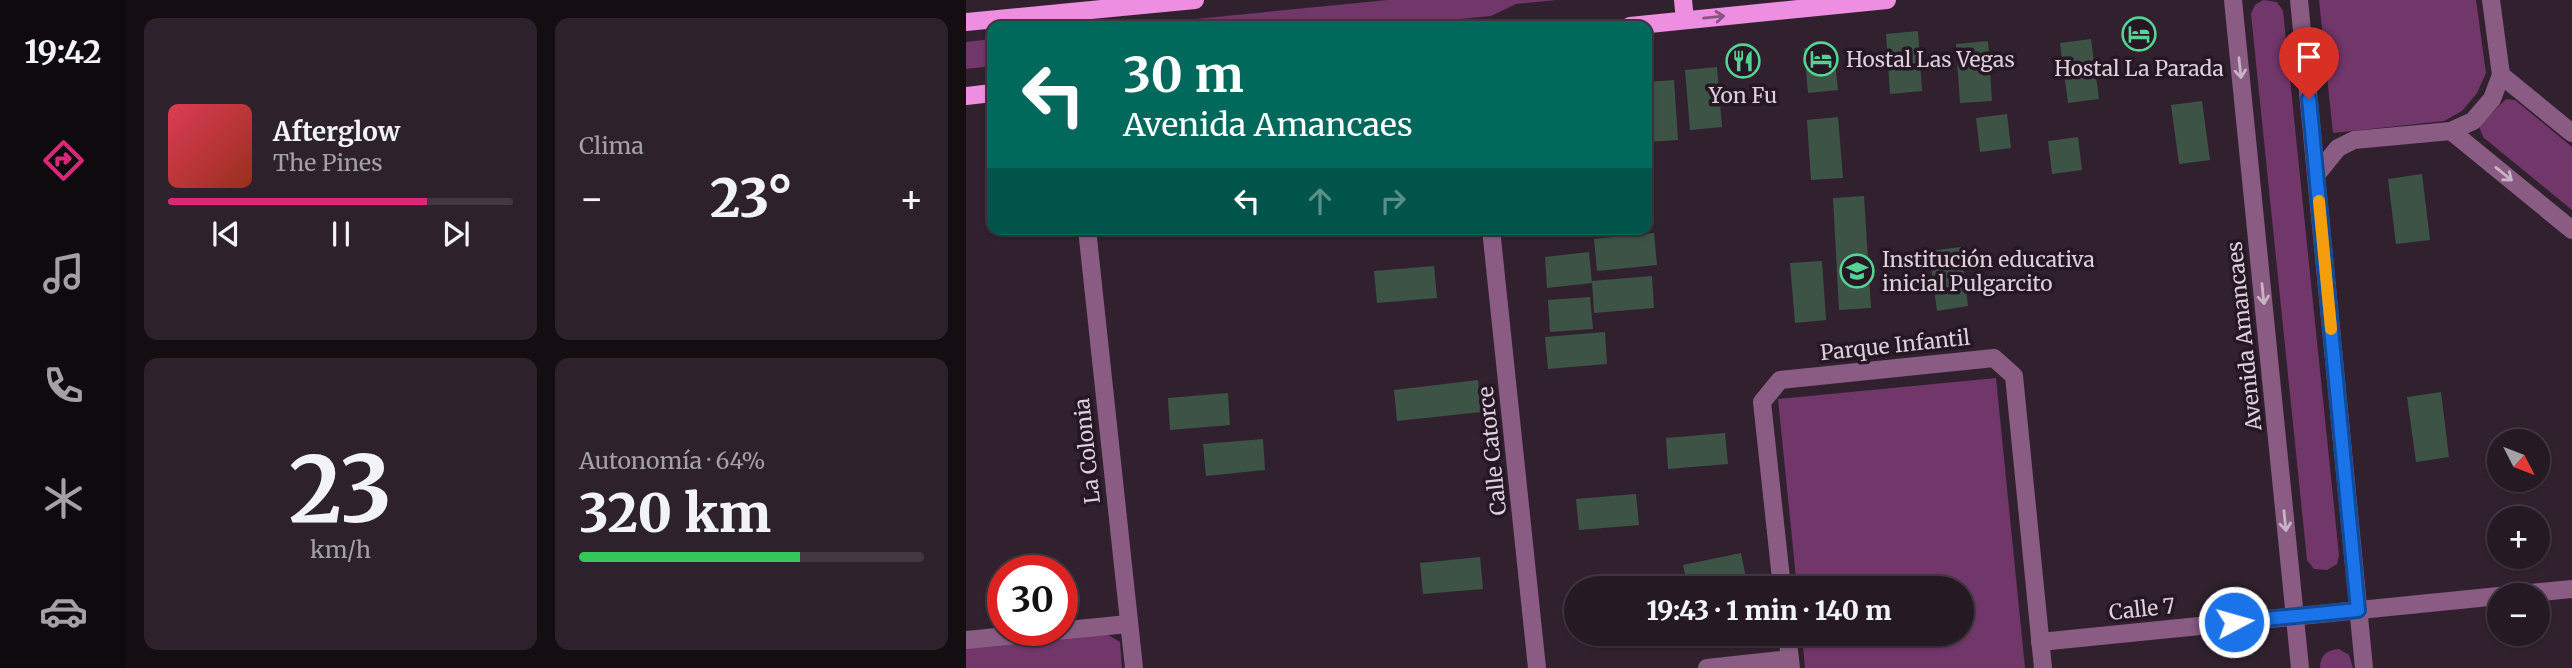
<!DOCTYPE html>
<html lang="es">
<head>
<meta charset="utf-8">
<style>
	:root { --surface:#251923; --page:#2d222b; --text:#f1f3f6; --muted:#a3a0a6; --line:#423841; --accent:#db2777 }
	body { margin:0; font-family:Merriweather,serif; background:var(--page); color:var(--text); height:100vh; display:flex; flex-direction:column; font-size:26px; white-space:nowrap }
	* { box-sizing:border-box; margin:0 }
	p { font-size:23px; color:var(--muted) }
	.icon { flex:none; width:38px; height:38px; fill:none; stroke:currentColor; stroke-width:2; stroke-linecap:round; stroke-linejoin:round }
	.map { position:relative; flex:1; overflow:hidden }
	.panel { display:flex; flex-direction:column; gap:18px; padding:18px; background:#140e13; width:840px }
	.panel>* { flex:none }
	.banner { position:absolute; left:21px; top:21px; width:665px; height:214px; border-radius:14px; box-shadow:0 2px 5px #0004,0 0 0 2px var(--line); background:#00695c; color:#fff; overflow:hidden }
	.needle { width:46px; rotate:132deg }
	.controls { position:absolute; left:1521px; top:429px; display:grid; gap:14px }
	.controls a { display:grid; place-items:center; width:63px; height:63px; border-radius:50%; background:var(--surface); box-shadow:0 2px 5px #0004,0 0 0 2px var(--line); font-size:35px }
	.speed { position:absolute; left:21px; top:555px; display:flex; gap:14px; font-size:35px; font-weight:700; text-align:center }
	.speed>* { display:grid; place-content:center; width:91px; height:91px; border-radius:50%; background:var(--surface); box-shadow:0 2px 5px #0004,0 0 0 2px var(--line); line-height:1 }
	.speed .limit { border:10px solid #d22; background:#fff; color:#111 }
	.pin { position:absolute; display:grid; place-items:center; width:60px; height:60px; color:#fff; margin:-72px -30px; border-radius:50% 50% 50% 0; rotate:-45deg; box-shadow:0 0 7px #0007 }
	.pin .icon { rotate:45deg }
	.me { position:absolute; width:77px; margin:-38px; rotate:84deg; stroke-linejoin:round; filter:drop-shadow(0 0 5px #0008) }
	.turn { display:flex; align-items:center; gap:24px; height:147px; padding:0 21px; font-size:32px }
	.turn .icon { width:91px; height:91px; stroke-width:2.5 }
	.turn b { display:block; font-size:49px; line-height:60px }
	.lanes { display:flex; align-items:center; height:66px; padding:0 21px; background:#0003; justify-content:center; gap:35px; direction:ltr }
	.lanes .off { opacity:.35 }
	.big { font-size:52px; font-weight:800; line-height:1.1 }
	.panel .widget { flex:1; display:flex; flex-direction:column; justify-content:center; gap:10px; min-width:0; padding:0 24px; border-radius:14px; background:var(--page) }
	.panel .dial { align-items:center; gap:0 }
	.dial b { font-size:91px; line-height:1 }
	.song { display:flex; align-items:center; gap:21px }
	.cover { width:84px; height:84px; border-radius:10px; background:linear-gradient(135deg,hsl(350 70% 55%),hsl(10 70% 35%)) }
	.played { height:7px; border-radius:4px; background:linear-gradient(90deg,var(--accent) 75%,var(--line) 75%) }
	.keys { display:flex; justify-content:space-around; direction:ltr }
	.heat { display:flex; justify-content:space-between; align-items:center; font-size:38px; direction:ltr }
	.charge { height:10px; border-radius:5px; background:linear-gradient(90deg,#34c759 64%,var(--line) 0) }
	.panel .tiles { flex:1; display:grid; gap:18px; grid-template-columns:repeat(2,1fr) }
	.trip { position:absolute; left:598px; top:576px; width:410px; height:70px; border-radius:35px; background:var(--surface); box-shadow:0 2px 5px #0004,0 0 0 2px var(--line); font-weight:800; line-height:70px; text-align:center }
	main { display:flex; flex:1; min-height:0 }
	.tabs { display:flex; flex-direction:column; width:126px; justify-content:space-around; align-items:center; background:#0f0a0e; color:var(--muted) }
	.tabs .icon { width:49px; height:49px }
	.tabs .selected { color:var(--accent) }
	.tabs b { font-size:32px; color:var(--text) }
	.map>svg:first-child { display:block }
</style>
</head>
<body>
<main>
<nav class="tabs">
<b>19:42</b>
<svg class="icon selected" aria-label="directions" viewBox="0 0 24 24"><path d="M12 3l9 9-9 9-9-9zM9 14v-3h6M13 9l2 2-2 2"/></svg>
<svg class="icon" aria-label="music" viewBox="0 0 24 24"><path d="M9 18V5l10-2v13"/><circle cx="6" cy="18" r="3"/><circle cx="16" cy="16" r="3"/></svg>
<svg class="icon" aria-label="phone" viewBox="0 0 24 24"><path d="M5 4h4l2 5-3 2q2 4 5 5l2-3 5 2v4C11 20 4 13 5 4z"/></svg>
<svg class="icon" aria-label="climate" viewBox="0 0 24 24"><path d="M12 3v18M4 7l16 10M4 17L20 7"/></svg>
<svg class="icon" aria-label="car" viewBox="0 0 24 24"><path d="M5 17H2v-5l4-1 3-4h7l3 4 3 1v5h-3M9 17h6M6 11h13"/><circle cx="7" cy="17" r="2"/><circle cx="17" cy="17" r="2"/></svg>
</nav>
<section class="panel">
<div class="tiles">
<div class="widget">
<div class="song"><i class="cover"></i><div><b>Afterglow</b><p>The Pines</p></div></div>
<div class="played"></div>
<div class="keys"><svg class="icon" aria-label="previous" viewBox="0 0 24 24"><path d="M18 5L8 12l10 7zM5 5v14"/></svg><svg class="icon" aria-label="pause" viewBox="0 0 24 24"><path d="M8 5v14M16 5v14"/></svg><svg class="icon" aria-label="next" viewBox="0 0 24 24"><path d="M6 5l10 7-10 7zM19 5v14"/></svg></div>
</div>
<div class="widget"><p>Clima</p>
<div class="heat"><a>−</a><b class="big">23°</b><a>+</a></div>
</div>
<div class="widget dial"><b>23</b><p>km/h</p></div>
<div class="widget"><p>Autonomía · 64%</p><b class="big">320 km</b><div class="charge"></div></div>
</div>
</section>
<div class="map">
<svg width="1606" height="668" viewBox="0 0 1606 668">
	<rect width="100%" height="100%" fill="#31212f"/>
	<g fill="#71366a">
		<polygon points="422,0 590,0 550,4 525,16 423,26 158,26"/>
		<polygon points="1297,0 1311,2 1317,11 1373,555 1371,564 1361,570 1348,569 1341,560 1285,14 1289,5"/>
		<polygon points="1353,0 1510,0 1520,73 1511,93 1496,111 1478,121 1367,133"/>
		<polygon points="26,39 26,66 0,69 0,42"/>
		<polygon points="1540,99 1549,100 1606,147 1606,210 1517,137 1513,126"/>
		<polygon points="1030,378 1059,668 839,668 836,634 996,634 996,588 831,588 812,399"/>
		<polygon points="137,632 154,642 156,668 0,668 0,646"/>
		<path d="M1373,649L1383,655L1387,668H1354C1354,655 1361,650 1373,649Z"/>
	</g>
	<g fill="#3d5346">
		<polygon points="952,31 956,91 924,94 920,34"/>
		<polygon points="1125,39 1133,99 1102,103 1094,43"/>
		<polygon points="1022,41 1026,101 994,103 990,44"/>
		<polygon points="838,48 868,52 872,90 842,93"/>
		<polygon points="751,67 756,127 724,130 719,70"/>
		<polygon points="708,80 712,140 681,142 681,82"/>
		<polygon points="1236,101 1244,160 1213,164 1205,105"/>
		<polygon points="1041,114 1045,148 1014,152 1010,118"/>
		<polygon points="872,117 877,178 845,180 841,120"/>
		<polygon points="1112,137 1116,170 1086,174 1082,141"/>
		<polygon points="1456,174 1464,240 1430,244 1422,179"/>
		<polygon points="898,196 905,308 873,310 867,198"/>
		<polygon points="688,233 691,265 631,271 628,239"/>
		<polygon points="995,247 1002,306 971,311 963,251"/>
		<polygon points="623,252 626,283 581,288 579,257"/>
		<polygon points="856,261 860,320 829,323 824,263"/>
		<polygon points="468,266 471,298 411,303 408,271"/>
		<polygon points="686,276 688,308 628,313 626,281"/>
		<polygon points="624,297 627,329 584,332 582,300"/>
		<polygon points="639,332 641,364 582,369 579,337"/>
		<polygon points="512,380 515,412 431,421 428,390"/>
		<polygon points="1475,392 1483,457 1450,462 1441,397"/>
		<polygon points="262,393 264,425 204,430 202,398"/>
		<polygon points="759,433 762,464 702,469 700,438"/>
		<polygon points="297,439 299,470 240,476 237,444"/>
		<polygon points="670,494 673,525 613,530 610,499"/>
		<polygon points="775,553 782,588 722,588 717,565"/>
		<polygon points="514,557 517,589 457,594 454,563"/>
	</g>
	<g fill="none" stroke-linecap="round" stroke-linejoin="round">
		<g stroke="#8a5c84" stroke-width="18">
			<polyline points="1267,0 1334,668"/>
			<polyline points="1333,0 1398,668"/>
			<polyline points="1535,75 1606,133"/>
			<polyline points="1485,131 1606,230"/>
			<polyline points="1350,175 1372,148 1388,140 1485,131 1507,121 1526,99 1535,75 1525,0"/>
			<polyline points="121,229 168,668"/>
			<polyline points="525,229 571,668"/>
			<polyline points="816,588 796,402 814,380 1028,358 1048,376 1077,668"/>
			<polyline points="1544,595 1606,589"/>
			<polyline points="821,634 825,668"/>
			<polyline points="0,640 162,624"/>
			<polyline points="1074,642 1533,596"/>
			<polyline points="741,668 824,659"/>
		</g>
		<g stroke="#ed8ee1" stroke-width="18">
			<polyline points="717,0 719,20"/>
			<polyline points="0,22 229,0"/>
			<polyline points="664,26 921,0"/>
			<polyline points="0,96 26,93"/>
		</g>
	</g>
	<defs><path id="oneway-shaft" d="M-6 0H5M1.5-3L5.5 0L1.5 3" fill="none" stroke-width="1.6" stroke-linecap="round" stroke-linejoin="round" transform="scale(1.75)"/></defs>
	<use stroke="#8a5283" href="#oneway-shaft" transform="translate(748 17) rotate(-6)"/>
	<g stroke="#c8b4c4">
		<use href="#oneway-shaft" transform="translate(1274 68) rotate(84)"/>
		<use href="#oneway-shaft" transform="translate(1538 174) rotate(39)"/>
		<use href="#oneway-shaft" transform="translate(1297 294) rotate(84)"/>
		<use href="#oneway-shaft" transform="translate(1319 521) rotate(84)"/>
	</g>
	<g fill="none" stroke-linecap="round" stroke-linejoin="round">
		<defs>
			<polyline id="route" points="1268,622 1392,610 1343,99"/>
		</defs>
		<use href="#route" stroke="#114b97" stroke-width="18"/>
		<use href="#route" stroke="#1a73e8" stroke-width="12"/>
		<polyline stroke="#f59e0b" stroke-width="12" points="1353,201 1365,329"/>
	</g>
	<defs>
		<symbol id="hotel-ring" viewBox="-11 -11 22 22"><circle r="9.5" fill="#271725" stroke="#54d395" stroke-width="1.5"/><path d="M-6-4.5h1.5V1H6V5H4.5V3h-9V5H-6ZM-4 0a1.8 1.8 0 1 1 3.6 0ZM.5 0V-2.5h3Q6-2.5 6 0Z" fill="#54d395"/></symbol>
		<symbol id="restaurant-ring" viewBox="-11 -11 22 22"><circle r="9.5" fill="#271725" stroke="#54d395" stroke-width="1.5"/><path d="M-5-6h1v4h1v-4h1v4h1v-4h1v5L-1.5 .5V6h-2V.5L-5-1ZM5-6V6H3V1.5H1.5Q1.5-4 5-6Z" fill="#54d395"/></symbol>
		<symbol id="school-ring" viewBox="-11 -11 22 22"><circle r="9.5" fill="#271725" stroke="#54d395" stroke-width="1.5"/><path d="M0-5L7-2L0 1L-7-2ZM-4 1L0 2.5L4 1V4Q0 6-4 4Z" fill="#54d395"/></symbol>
	</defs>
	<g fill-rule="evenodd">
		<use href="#hotel-ring" x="1154" y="15" width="38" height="38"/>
		<use href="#hotel-ring" x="836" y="40" width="38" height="38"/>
		<use href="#restaurant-ring" x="758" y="42" width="38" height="38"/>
		<use href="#school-ring" x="872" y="252" width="38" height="38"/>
	</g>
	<g text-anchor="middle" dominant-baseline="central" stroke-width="7" stroke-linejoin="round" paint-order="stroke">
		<g font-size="21" fill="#dcd1da" stroke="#271725" text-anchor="start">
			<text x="880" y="59">Hostal Las Vegas</text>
			<text x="1173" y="68" text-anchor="middle">Hostal La Parada</text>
			<text x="777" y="95" text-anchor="middle">Yon Fu</text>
			<text x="916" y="259">Institución educativa<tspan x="916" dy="24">inicial Pulgarcito</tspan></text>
		</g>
		<g font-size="21" fill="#dcd1da" stroke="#271725">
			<text transform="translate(1278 336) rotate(-96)">Avenida Amancaes</text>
			<text transform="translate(929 345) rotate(-6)">Parque Infantil</text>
			<text transform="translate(121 451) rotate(-96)">La Colonia</text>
			<text transform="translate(526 451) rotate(-96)">Calle Catorce</text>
			<text transform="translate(1176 609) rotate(-6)">Calle 7</text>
		</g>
	</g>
</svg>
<div class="controls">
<a><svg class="needle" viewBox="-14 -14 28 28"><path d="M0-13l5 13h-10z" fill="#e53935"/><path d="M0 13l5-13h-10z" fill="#a3a0a6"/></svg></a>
<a>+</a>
<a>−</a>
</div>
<div class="speed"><div class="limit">30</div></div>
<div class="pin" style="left:1343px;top:99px;background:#d93025"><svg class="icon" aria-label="arrive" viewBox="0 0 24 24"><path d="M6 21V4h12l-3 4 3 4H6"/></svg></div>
<svg class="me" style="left:1268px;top:622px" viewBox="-20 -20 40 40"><circle r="17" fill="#1a73e8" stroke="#fff" stroke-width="3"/><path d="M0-11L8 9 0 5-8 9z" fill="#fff"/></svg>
<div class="trip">19:43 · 1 min · 140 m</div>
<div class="banner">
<div class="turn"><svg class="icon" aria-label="left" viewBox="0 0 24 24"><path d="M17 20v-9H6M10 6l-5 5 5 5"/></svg><div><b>30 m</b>Avenida Amancaes</div></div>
<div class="lanes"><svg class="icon" aria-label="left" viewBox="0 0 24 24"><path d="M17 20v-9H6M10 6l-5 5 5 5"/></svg><svg class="icon off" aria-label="ahead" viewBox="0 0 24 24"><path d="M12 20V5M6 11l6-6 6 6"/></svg><svg class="icon off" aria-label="right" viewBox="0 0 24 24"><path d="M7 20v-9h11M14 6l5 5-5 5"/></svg></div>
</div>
</div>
</main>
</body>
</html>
